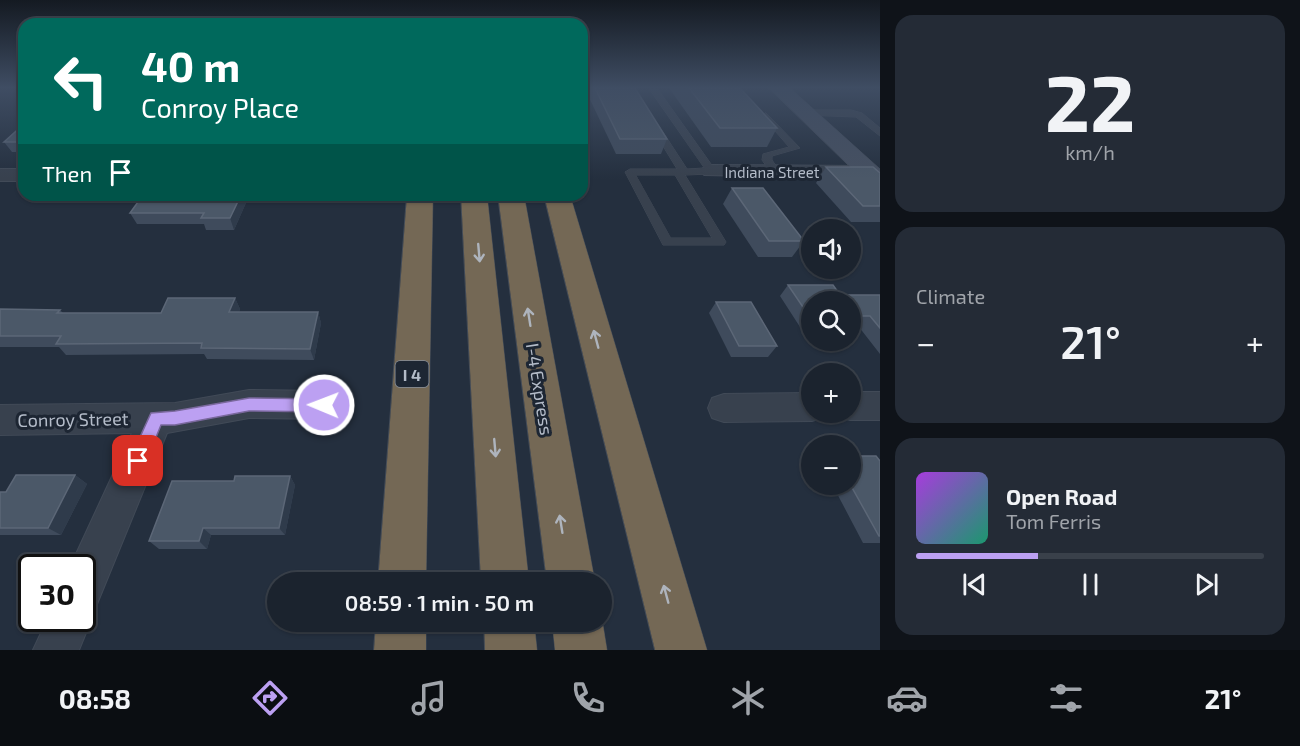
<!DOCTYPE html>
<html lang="en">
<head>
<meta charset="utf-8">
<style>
	:root { --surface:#1b232e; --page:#242b36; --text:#f1f3f6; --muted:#a0a4aa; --line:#39404a; --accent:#bca0f2 }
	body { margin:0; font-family:"Exo 2",sans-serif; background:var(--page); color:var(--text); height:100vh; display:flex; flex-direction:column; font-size:22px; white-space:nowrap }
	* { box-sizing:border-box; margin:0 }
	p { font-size:20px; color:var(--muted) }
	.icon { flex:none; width:33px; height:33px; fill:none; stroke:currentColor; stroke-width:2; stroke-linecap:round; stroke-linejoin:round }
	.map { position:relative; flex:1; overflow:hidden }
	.details { display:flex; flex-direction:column; gap:15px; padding:15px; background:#0f1319; width:420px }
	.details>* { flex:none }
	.top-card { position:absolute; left:18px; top:18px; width:570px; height:183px; border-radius:18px; box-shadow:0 2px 4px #0004,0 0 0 2px var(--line); background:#00695c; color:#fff; overflow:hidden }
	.buttons { position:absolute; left:801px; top:219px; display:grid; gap:12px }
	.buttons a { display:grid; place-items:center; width:60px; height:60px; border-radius:50%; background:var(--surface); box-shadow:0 2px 4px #0004,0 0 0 2px var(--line); font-size:30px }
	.speed { position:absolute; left:18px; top:554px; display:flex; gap:12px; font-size:30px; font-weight:700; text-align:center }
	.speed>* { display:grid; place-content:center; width:78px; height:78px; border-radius:50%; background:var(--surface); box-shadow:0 2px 4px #0004,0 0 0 2px var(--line); line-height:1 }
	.speed .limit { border:3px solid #111; border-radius:9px; background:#fff; color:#111 }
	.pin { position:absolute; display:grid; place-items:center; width:51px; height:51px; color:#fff; margin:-26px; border-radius:12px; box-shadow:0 3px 9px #0006 }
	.me { position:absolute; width:66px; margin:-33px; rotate:271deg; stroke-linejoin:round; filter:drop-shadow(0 0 4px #0008) }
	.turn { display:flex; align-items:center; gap:21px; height:126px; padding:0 24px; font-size:27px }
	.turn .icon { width:78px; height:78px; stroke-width:2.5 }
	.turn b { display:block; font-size:42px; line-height:51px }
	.then { display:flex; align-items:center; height:57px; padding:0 24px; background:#0003; gap:12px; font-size:22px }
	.big { font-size:45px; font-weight:600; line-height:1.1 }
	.details .widget { flex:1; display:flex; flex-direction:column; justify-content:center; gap:9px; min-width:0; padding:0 21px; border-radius:18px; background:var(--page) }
	.details .dial { align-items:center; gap:0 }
	.dial b { font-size:78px; line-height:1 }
	.song { display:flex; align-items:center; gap:18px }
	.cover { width:72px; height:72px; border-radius:9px; background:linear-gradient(135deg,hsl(280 70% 55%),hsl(160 70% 35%)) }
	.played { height:6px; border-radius:3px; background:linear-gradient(90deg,var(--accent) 35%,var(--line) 35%) }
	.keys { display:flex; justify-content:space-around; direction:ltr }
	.heat { display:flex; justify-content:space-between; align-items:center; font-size:33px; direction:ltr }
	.trip { position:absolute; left:267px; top:572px; width:345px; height:60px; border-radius:30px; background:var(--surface); box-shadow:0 2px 4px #0004,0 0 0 2px var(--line); font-weight:600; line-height:60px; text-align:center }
	.dock { display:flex; height:96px; justify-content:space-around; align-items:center; background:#0b0e12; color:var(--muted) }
	.dock .icon { width:42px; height:42px }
	.dock .current { color:var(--accent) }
	.dock b { font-size:27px; color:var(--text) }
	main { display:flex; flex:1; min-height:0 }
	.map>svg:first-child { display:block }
</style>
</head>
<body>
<main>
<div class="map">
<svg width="880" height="650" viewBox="0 0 880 650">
	<rect width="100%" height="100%" fill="#242f3e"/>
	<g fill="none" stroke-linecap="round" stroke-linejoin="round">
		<defs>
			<g id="lane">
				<path d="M649,88H657L716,171L711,174L685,175L726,242L724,245H663L625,172L630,169H677L652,128L656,125L659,126L687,169L704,168ZM636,175H675L712,238H671Z"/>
				<polygon points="802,110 851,110 862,113 880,128 880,136 856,117 805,115 802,114"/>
				<polygon points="766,113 800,148 772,156 772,160 780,172 775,175 772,174 762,160 763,154 789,147 762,116"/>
			</g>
			<g id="street">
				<polygon points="711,165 861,166 868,168 871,172 868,176 861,178 704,175 701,171 704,167"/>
				<rect x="0" y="169" width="24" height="12"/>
				<polygon points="249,390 324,391 336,395 340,405 336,415 324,419 249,418 167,433 97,604 87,608 92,618 79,650 33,650 48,618 82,618 82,567 70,567 132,433 0,435 0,405 175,403"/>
				<polygon points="850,392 880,392 880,420 850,420 838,416 837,412 850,412"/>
				<polygon points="812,393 812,412 826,412 824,417 812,421 724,422 712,418 708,408 712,398 724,394"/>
			</g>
			<polygon id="secondary" points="769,88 790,88 880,169 880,189 871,187"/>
			<g id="highway">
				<polygon points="407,195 433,195 426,582 378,582"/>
				<polygon points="461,195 487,195 529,582 481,582"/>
				<polygon points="498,195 524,195 595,582 547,582"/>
				<polygon points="544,195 570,195 707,650 655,650"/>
				<polygon points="602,619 607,650 555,650 552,621"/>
				<polygon points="376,621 426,621 426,650 374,650"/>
				<polygon points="484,621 534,621 537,650 485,650"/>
			</g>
		</defs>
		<use href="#lane" stroke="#414a57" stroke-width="1"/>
		<use href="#street" stroke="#414a57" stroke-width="2"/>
		<use href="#secondary" stroke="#414a57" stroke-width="1"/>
		<use href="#highway" stroke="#434c59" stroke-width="1"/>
		<use href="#lane" fill="#38414e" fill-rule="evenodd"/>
		<use href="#street" fill="#38414e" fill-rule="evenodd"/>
		<use href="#secondary" fill="#465061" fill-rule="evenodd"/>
		<use href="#highway" fill="#746855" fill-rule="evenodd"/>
	</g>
	<g fill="#3f4b5c">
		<polygon points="586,88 635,88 667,139 661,154 616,154 585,89"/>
		<polygon points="669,88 740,88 777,128 767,147 711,147"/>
		<polygon points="24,124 24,152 12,152 4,142"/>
		<polygon points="826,167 880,173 880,222 851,222 816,183"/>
		<polygon points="732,188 804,241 792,257 758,257 723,204"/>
		<polygon points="241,195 249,196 234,230 206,230 204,224 137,224 130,213"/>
		<polygon points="788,285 840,295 880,295 880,354 859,327 850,327 850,302 812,302 812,327 800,327 780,296"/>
		<polygon points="235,298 240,309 239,312 318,312 321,323 314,360 207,359 204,354 66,355 59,347 0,347 0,309 60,310 63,313 161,313"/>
		<polygon points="716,302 777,346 768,357 731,357 709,313"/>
		<polygon points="880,461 880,543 863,543 832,484 850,484"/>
		<polygon points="75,475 87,484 61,535 0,535 0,492 6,492"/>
		<polygon points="290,476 295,485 285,535 211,535 207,549 159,549 149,541"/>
	</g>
	<g fill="#2f3b4b">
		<polygon points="241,195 249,196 234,230 230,218"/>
		<polygon points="235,298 240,309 235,323 229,312"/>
		<polygon points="318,312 321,323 314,360 310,349"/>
		<polygon points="75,475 87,484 61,535 48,528"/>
		<polygon points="290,476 295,485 285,535 279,528"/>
		<polygon points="203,528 211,535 207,549 199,541"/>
	</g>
	<g fill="#4b5868" stroke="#5c6777" stroke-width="1.5">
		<polygon points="595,88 635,88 667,139 620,139"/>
		<polygon points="689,88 740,88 777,128 720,128"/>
		<polygon points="24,124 24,142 4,142"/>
		<polygon points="826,167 873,167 880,173 880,206 863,206"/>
		<polygon points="732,188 763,188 804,241 769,241"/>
		<polygon points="143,195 241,195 230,218 201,218 204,213 130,213"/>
		<polygon points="788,285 833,285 840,295 880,295 880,328 870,316 850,316 850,302 812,302 812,316 809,316"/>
		<polygon points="168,298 235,298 229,312 318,312 310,349 201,348 202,343 56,344 61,336 0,336 0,309 60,310 57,313 161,313"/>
		<polygon points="716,302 751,302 777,346 739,346"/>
		<polygon points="850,456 876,456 880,461 880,536 879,536 850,484"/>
		<polygon points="16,475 75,475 48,528 0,528 0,492 6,492"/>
		<polygon points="235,476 290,476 279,528 203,528 199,541 149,541 172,481 234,481"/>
	</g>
	<defs><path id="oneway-shaft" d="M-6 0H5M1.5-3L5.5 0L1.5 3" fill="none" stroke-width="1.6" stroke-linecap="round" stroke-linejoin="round" transform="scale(1.5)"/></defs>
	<g stroke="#aeb4bd">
		<use href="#oneway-shaft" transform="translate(479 253) rotate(85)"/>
		<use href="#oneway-shaft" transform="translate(529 317) rotate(-99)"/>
		<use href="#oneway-shaft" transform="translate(596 339) rotate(-105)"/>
		<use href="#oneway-shaft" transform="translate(495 448) rotate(85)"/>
		<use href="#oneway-shaft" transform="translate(561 524) rotate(-99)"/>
		<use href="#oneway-shaft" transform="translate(666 594) rotate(-105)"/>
	</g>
	<linearGradient id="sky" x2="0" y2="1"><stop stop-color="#141a22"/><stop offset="0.49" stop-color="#3f4d63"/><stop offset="1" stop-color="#3f4d63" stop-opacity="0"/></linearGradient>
	<rect width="880" height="179" fill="url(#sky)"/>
	<polygon fill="#bca0f2" stroke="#7a689d" stroke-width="1.5" points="249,398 324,399 329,401 332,405 329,410 324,412 249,411 175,425 161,425 144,467 138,469 132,467 129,461 151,413 175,411"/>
	<g text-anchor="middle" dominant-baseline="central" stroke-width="6" stroke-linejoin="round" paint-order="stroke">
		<g font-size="15" fill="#b4bcc9" stroke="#1d2633">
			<text x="772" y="172">Indiana Street</text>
		</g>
		<rect fill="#1d2633" stroke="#878f9c" stroke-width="1.5" x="395.5" y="361" width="33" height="26" rx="4.5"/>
		<g font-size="16" font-weight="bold" fill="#b4bcc9">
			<text x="412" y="374">I 4</text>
		</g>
		<g font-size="18" fill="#b4bcc9" stroke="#1d2633">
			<text transform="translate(540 389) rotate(81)">I-4 Express</text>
			<text transform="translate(73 419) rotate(-1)">Conroy Street</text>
		</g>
	</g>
</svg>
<div class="buttons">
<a><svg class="icon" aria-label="sound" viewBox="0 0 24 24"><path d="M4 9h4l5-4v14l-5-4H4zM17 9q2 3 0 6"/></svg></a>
<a><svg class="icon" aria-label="search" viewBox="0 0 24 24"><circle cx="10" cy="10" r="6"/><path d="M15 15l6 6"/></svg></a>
<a>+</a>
<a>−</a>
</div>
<div class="speed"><div class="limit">30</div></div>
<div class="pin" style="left:138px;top:461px;background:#d93025"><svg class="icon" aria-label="arrive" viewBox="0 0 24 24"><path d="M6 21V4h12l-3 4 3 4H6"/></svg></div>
<svg class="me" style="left:324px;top:405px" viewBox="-20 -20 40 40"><circle r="17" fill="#bca0f2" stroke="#fff" stroke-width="3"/><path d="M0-11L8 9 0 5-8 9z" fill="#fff"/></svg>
<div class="trip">08:59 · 1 min · 50 m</div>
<div class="top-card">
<div class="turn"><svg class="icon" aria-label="left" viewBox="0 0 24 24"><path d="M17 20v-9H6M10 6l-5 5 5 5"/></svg><div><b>40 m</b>Conroy Place</div></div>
<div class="then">Then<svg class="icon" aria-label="arrive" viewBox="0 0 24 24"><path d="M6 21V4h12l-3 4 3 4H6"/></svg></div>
</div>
</div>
<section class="details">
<div class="widget dial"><b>22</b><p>km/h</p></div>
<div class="widget"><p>Climate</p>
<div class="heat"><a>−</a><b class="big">21°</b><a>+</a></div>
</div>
<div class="widget">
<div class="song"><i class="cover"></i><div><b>Open Road</b><p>Tom Ferris</p></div></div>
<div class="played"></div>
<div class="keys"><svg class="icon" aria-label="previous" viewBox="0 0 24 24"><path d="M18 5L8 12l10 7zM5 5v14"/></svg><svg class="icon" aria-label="pause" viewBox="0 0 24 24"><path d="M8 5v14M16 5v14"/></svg><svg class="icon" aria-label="next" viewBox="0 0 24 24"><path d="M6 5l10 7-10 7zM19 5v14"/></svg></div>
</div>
</section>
</main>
<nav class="dock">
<b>08:58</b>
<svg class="icon current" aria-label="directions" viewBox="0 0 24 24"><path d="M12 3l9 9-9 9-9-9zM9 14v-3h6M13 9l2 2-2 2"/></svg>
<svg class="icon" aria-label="music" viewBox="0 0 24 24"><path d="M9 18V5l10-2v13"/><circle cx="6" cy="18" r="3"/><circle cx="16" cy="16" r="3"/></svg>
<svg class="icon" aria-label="phone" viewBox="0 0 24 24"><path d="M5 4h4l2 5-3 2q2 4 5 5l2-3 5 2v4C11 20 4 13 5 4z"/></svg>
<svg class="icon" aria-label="climate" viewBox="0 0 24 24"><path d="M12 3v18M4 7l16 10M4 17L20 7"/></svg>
<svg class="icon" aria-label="car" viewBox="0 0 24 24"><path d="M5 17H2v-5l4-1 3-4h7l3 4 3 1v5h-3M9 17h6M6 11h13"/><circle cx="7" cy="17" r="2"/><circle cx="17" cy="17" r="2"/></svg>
<svg class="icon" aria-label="filters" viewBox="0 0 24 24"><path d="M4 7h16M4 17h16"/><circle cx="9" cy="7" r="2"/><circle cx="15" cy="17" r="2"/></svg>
<b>21°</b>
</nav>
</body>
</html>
